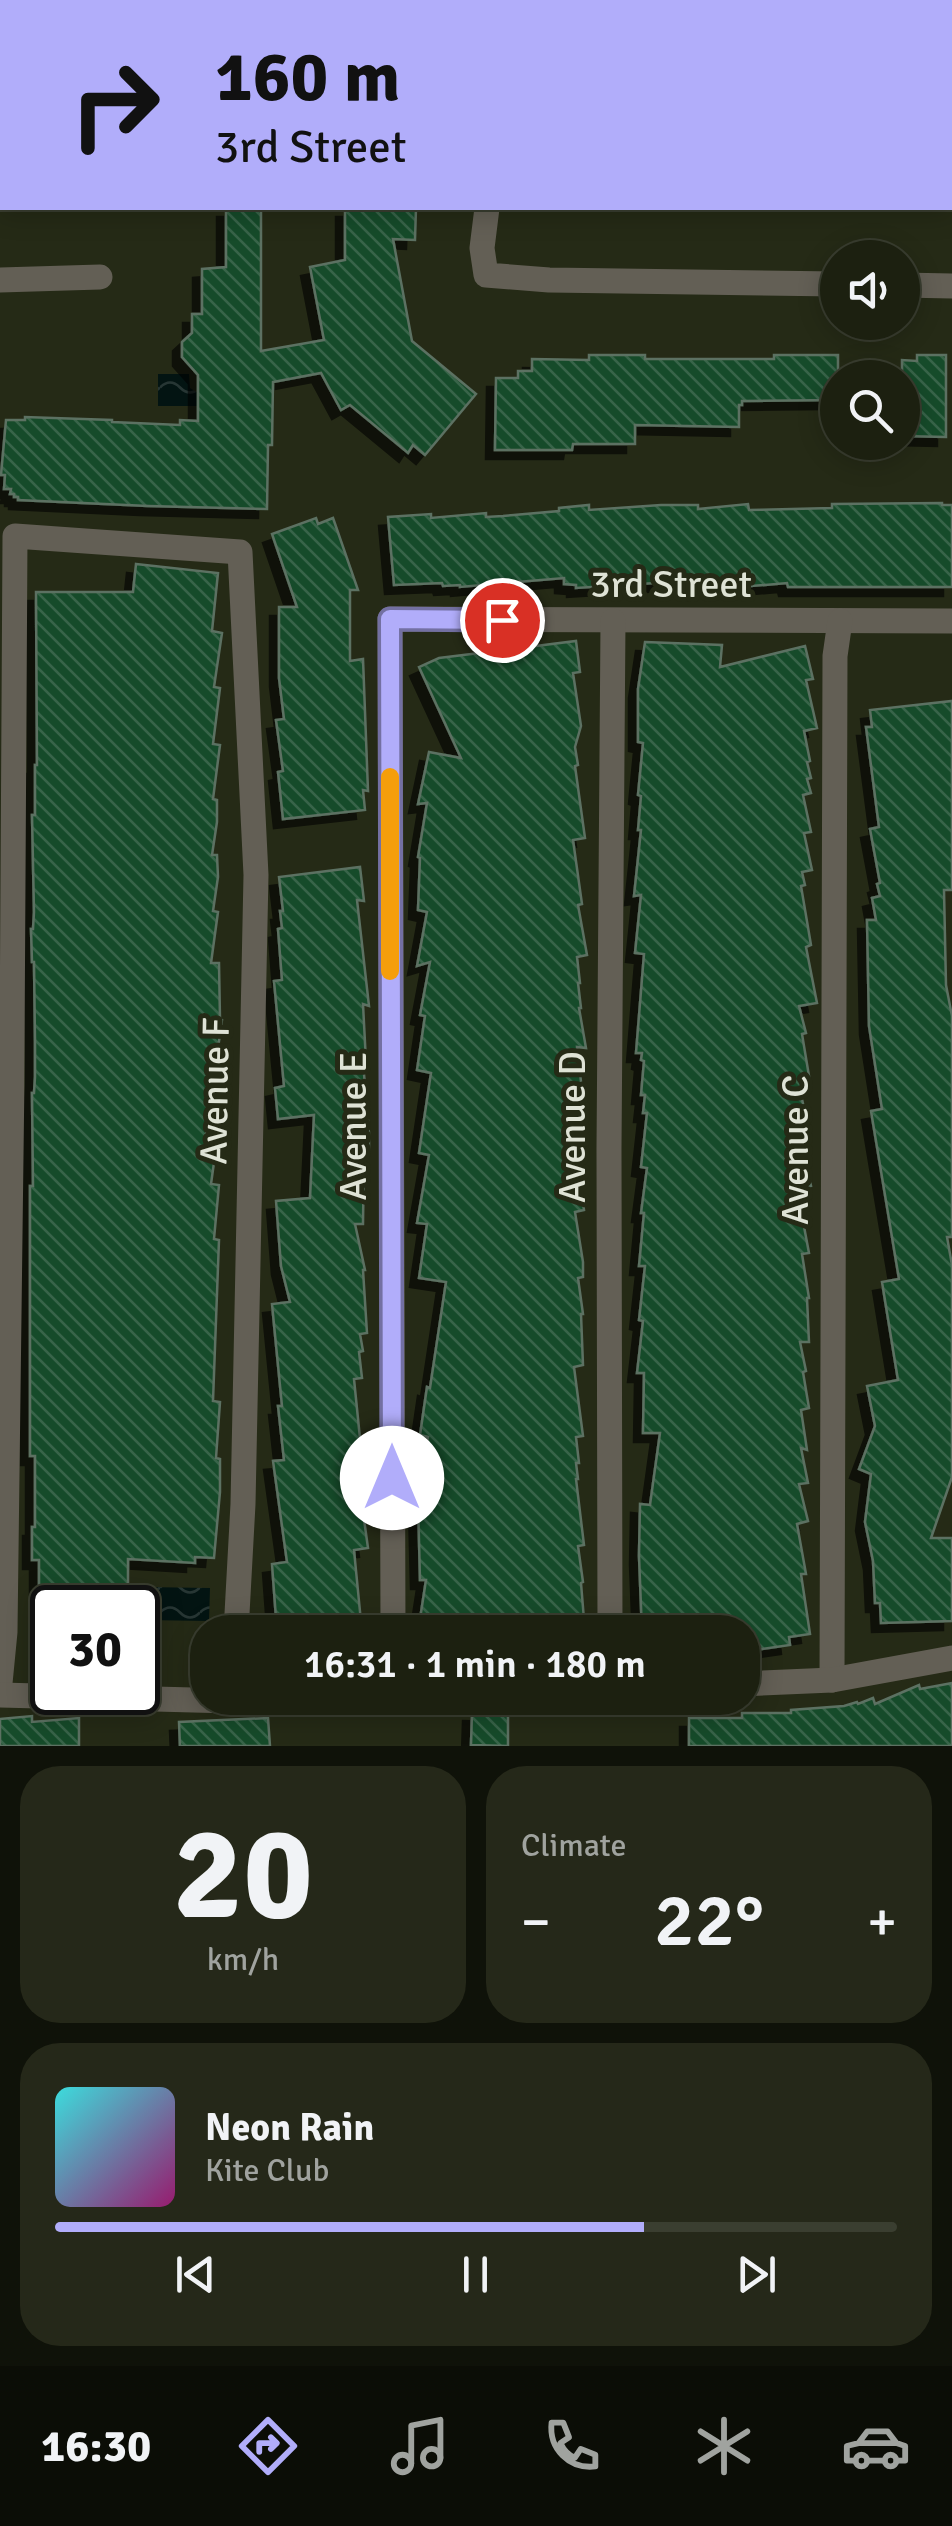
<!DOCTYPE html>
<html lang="en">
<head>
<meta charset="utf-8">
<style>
	:root { --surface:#1c2010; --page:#252819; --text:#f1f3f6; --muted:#a0a39f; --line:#3a3e30; --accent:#b1adfa }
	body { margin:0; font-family:Signika,sans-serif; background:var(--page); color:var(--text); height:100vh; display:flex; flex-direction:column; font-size:38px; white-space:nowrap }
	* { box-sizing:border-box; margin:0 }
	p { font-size:32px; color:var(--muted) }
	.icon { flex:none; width:55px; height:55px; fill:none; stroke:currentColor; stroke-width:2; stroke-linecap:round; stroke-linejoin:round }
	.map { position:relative; height:1746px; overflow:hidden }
	.side { display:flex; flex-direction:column; gap:20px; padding:20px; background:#0f1209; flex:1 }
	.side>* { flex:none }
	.guide { position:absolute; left:0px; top:0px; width:952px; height:210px; box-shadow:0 5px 25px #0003,0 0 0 2px var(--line); background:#b1adfa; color:#111; overflow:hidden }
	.controls { position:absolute; left:820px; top:240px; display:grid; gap:20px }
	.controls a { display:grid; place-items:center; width:100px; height:100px; border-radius:50%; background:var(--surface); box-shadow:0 5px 25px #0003,0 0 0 2px var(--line); font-size:50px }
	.speed { position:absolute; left:30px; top:1585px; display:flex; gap:20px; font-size:50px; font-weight:700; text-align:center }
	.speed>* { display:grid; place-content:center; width:130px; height:130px; border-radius:50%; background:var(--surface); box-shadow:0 5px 25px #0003,0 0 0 2px var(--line); line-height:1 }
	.speed .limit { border:5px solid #111; border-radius:15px; background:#fff; color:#111 }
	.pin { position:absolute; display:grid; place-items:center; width:85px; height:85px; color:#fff; margin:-42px; border:5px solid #fff; border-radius:50%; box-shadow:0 2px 10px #0007 }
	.me { position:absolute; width:110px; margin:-55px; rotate:0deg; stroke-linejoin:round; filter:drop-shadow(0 0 8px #0008) }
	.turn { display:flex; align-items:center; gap:35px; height:210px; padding:0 50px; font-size:45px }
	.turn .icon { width:130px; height:130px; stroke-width:2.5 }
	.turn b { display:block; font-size:70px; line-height:85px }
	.big { font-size:75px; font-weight:600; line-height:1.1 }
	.side .card { flex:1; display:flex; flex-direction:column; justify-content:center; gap:15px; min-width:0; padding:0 35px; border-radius:40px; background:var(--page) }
	.side .dial { align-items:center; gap:0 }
	.dial b { font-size:130px; line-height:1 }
	.song { display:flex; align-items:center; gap:30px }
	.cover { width:120px; height:120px; border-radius:15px; background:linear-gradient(135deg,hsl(180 70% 55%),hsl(320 70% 35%)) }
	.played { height:10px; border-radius:5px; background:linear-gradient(90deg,var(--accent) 70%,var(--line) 70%) }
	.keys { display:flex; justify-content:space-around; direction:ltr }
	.heat { display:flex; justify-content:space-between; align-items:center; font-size:55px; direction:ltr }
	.side .tiles { flex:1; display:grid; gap:20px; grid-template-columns:1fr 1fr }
	.card:last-child { grid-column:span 2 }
	.trip { position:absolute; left:190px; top:1615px; width:570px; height:100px; border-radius:40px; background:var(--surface); box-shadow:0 5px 25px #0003,0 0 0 2px var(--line); font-weight:600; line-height:100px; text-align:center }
	.dock { display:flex; height:160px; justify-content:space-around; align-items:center; background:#0b0d06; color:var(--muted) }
	.dock .icon { width:70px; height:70px }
	.dock .selected { color:var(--accent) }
	.dock b { font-size:45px; color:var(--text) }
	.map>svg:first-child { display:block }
</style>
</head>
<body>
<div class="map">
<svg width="952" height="1746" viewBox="0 0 952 1746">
	<defs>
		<pattern id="water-waves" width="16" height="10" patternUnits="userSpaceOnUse" patternTransform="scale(2.5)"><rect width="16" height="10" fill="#031412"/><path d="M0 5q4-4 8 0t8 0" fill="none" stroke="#273634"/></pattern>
		<pattern id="building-back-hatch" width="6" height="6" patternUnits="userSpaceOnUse" patternTransform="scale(2.5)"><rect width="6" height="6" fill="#184b2b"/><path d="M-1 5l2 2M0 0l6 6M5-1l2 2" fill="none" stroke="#396549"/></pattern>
		<filter id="shadow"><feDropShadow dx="-9" dy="9" stdDeviation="0" flood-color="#0009"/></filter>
	</defs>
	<rect width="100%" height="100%" fill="#252a16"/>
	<g fill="url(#water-waves)">
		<polygon points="158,374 189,374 190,388 198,393 207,393 207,406 158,406"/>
		<polygon points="144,1587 210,1588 209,1621 143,1620"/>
	</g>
	<g fill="url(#building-back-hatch)" stroke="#5c7162" stroke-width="2.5" filter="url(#shadow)">
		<polygon points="226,208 261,208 261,351 324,340 310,267 345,260 345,208 416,208 415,240 393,239 412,341 476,394 425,455 413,445 408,453 350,405 341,410 321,373 273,382 272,445 268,445 267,509 148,506 18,500 18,497 14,497 14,494 10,494 11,489 4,489 5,475 1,475 6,420 25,420 25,417 112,420 112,422 180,425 180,420 198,421 198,375 182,357 182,342 192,333 192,314 202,314 202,269 226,267"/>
		<polygon points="589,355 645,355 645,359 774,359 774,355 838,355 838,400 742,401 742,405 739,405 739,427 635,425 635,444 573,444 572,450 495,450 496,378 518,378 518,371 532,371 532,359 589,360"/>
		<polygon points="917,355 946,355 946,437 902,436 902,360 917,361"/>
		<polygon points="942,503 942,505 952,505 952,587 788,587 787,583 752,586 751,577 576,588 576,585 564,584 564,578 460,587 460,585 443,586 442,583 394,585 388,517 431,514 431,518 486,513 486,517 503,516 559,511 559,508 589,505 589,510 661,505 698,505 698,509 748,504 749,510 832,508 832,504"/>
		<polygon points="316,518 318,524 333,518 358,590 350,590 350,661 363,659 368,791 363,790 365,810 283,819 278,772 283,771 276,720 284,719 279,678 279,607 297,607 272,534"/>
		<polygon points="136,564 218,573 212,631 222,633 214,687 220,688 213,744 220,745 213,799 217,800 217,822 212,855 217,855 218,877 213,911 218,912 211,963 219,963 220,1019 222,1020 206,1133 218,1134 211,1184 219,1185 214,1239 219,1240 213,1401 220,1402 216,1458 220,1459 220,1492 214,1558 195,1557 195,1563 128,1559 128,1591 74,1591 74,1608 39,1608 39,1560 32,1560 32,1527 35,1527 35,1456 30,1456 30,1186 33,1186 32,1093 34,1093 35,1077 35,1041 34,962 32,962 31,929 33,929 34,912 32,815 35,815 35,765 37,765 36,592 133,592"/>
		<polygon points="576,641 580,672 573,673 581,726 575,747 578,765 575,766 585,838 573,840 582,904 578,905 587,955 577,957 580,983 578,983 581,1008 579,1008 586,1048 577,1047 583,1099 578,1100 579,1103 572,1104 578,1140 574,1140 584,1210 575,1212 583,1262 583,1277 578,1278 583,1314 581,1314 583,1365 574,1367 583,1436 576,1437 579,1463 576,1463 578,1479 576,1479 584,1545 578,1546 583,1582 581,1583 585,1632 418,1632 426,1580 420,1580 418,1501 424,1475 420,1476 428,1437 420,1435 427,1387 430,1388 446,1282 419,1278 427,1224 417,1223 429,1155 419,1153 431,1073 417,1070 425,1016 420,1015 430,962 417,966 427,912 418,910 420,858 418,857 427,803 418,804 429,752 461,758 419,667 439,658"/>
		<polygon points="645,642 722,645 720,667 805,646 813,679 806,680 817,728 804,731 810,761 807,762 811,778 807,779 811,793 803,795 811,832 804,833 812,870 802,872 805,885 801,886 811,945 806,947 817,1003 799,1006 806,1033 802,1034 810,1082 804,1083 806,1094 801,1095 805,1112 794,1115 811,1186 804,1188 806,1198 799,1200 809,1253 802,1254 809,1298 807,1298 809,1342 800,1342 806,1371 803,1372 809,1408 801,1410 807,1450 801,1448 808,1483 799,1484 808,1521 797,1524 806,1574 801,1574 810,1634 789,1637 790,1645 742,1652 742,1632 642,1632 639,1556 640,1504 650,1505 660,1433 643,1433 644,1373 637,1373 643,1321 639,1320 645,1266 639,1266 644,1213 641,1213 647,1168 641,1167 647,1113 643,1113 645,1095 641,1095 644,1061 641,1060 642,1053 636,1053 644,954 635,953 641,895 634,896 641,830 638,830 641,796 638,795 643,743 638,742 638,689"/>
		<polygon points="952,701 952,890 944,890 946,985 952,1016 952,1237 947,1237 952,1265 952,1477 931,1538 952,1538 952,1621 881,1623 880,1603 875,1603 873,1561 865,1522 871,1474 859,1469 875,1426 867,1386 898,1380 882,1282 899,1279 871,1111 882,1109 869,1026 867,920 876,920 872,898 880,896 877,884 880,883 870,829 879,827 866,727 872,727 870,710"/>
		<polygon points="360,867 364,901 357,900 369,1006 363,1004 366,1062 363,1062 369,1133 369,1151 364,1150 363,1224 355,1224 365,1270 363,1270 367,1333 360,1334 363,1351 359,1352 362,1378 354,1379 364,1478 358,1476 368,1548 354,1550 362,1632 277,1632 272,1564 287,1562 273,1461 284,1460 278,1406 282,1406 272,1304 290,1302 281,1266 276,1201 310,1198 314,1115 278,1119 275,1088 284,1086 274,981 282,980 278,929 282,928 280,911 283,911 279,877"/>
		<polygon points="952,1683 952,1746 689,1746 689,1718 742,1718 742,1713 791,1713 791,1710 844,1706 857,1702 858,1704 873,1698 875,1704 919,1685 920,1689"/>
		<polygon points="472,1712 508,1713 508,1746 471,1745"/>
		<polygon points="32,1716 32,1722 79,1718 79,1746 0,1746 0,1719"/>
		<polygon points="268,1718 270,1746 180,1746 179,1722"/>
	</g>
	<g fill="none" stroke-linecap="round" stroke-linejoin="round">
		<g stroke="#635f55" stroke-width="25">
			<polyline points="491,2 491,0"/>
			<polyline points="487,208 482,248 486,275 549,280 838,284"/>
			<polyline points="0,280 100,277"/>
			<polyline points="902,285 952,286"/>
			<polyline points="393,1632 390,619 952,621"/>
			<polyline points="610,1632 609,1149 613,621"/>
			<polyline points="832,1680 835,656 840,621"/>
			<path d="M0,1683L5,1632C10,1267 15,901 15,536L240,552L256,875L243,1504L236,1632"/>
			<polyline points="742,1684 832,1680 952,1658"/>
			<polyline points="0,1695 232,1701 292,1698"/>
		</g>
	</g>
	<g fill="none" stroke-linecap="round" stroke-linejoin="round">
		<defs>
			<polyline id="route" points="392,1478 390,619 502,620"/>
		</defs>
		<use href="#route" stroke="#7370a2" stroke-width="25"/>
		<use href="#route" stroke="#b1adfa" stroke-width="18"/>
		<polyline stroke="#f59e0b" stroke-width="18" points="390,777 390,971"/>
	</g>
	<g text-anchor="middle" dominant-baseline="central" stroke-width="10" stroke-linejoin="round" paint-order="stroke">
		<g font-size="38" fill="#dfe3d6" stroke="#252a16">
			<text x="671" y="584">3rd Street</text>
			<text transform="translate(215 1091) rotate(-89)">Avenue F</text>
			<text transform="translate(353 1126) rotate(-90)">Avenue E</text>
			<text transform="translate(572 1127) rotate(-90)">Avenue D</text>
			<text transform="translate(795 1150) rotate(-90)">Avenue C</text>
		</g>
	</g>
</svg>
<div class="controls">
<a><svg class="icon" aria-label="sound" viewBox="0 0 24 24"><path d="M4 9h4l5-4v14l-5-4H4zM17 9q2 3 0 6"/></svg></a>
<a><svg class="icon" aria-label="search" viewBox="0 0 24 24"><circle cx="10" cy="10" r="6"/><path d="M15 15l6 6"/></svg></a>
</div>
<div class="speed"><div class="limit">30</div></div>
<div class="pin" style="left:502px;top:620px;background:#d93025"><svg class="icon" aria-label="arrive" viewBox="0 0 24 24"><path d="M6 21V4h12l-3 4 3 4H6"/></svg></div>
<svg class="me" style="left:392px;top:1478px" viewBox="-20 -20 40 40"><circle r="19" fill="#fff"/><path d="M0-13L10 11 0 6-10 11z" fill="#b1adfa"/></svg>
<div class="trip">16:31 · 1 min · 180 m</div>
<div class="guide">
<div class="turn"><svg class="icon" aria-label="right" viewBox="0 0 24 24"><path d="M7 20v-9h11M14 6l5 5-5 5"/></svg><div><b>160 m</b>3rd Street</div></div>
</div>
</div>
<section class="side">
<div class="tiles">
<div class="card dial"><b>20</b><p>km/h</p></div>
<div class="card"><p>Climate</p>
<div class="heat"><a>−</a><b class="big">22°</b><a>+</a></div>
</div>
<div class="card">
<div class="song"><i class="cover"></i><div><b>Neon Rain</b><p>Kite Club</p></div></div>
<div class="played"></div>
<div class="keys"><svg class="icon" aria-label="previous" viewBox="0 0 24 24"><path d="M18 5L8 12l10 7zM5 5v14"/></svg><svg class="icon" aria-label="pause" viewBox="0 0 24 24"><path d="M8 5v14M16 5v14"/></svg><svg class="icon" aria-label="next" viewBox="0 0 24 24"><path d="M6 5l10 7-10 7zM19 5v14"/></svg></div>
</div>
</div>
</section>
<nav class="dock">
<b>16:30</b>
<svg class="icon selected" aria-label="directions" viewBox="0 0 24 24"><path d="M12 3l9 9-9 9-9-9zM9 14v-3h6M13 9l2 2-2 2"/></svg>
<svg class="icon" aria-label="music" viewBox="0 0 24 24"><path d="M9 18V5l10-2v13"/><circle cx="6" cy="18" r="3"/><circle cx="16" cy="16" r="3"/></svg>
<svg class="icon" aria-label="phone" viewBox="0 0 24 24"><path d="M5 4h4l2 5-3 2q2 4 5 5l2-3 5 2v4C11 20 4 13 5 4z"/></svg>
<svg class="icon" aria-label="climate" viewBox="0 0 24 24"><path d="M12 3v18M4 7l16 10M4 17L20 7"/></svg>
<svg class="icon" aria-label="car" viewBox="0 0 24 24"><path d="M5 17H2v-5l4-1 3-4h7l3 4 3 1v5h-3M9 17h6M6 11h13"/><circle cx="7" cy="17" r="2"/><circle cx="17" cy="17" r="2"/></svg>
</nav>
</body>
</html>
